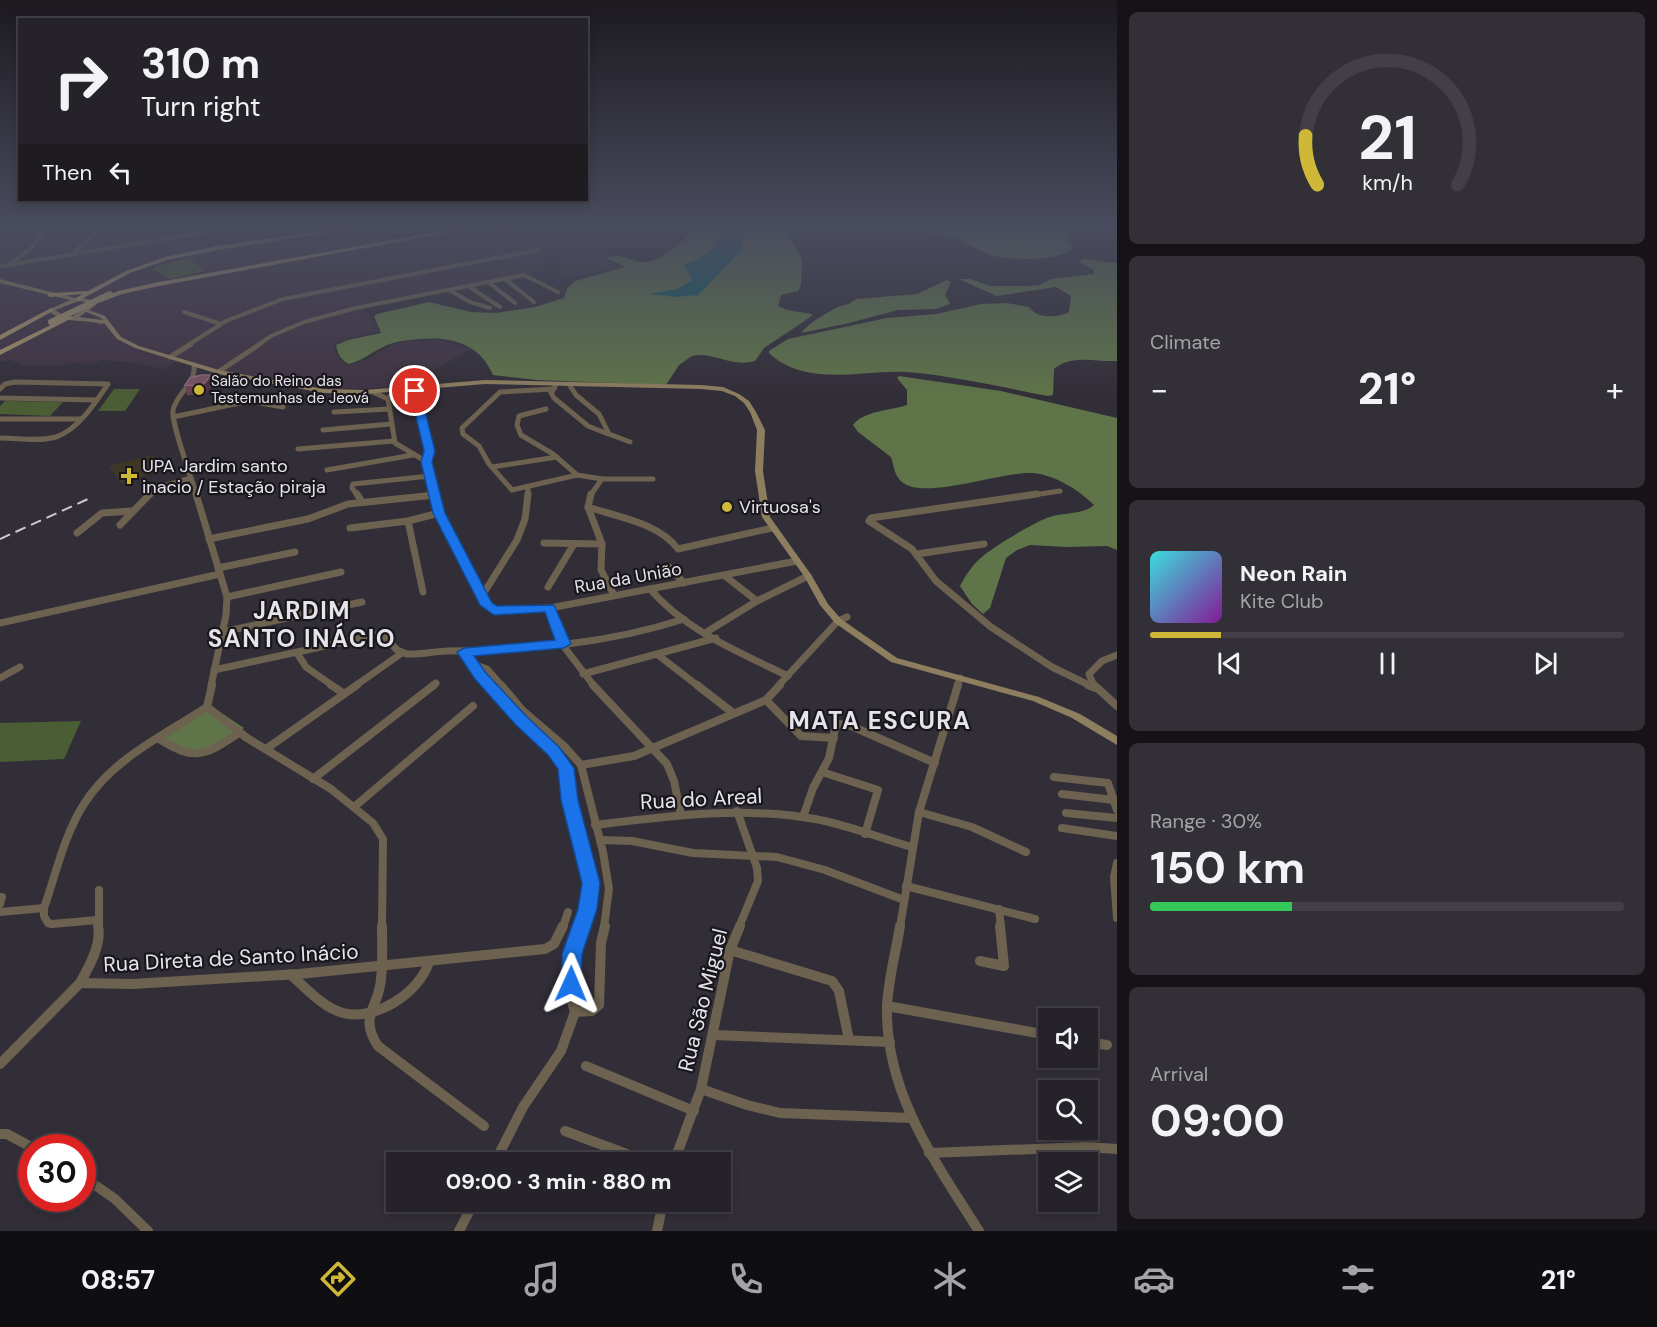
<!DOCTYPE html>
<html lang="en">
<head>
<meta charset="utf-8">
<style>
	:root { --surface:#26222a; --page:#322f36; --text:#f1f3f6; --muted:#a4a4a8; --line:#423f47; --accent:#cfb837 }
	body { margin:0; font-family:"DM Sans",sans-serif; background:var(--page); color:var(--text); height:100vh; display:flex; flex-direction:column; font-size:22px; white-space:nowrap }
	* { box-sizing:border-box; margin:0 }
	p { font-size:20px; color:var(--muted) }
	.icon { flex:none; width:33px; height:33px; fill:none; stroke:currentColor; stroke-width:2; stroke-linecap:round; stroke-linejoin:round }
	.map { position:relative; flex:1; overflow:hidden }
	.side { display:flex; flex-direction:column; gap:12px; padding:12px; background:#151317; width:540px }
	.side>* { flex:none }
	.banner { position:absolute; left:18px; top:18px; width:570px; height:183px; border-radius:0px; box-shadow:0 3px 9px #0003,0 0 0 2px var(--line); background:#26222a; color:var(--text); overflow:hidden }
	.fabs { position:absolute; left:1038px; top:1008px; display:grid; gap:12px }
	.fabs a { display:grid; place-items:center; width:60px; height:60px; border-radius:0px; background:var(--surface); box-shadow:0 3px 9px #0003,0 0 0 2px var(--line); font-size:30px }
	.speed { position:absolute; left:18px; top:1134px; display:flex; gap:12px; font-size:30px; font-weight:700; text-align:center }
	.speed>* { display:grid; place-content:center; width:78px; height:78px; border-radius:50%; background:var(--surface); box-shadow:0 3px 9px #0003,0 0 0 2px var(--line); line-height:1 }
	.speed .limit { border:9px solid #d22; background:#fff; color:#111 }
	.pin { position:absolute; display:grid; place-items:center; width:51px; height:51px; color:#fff; margin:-26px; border:3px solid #fff; border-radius:50%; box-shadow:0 2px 6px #0007 }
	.me { position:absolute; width:66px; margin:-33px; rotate:1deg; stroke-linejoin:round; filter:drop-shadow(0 0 4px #0008) }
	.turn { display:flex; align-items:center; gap:21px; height:126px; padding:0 24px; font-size:27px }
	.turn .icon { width:78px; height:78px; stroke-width:2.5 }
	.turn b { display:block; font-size:42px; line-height:51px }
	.then { display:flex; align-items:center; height:57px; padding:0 24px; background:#0003; gap:12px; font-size:22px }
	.big { font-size:45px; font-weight:700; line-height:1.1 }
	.side .card { flex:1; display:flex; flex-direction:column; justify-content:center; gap:9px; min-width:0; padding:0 21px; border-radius:9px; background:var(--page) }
	.side .dial { align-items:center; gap:0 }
	.dial svg { height:156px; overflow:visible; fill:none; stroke:var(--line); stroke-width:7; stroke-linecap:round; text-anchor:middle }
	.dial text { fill:var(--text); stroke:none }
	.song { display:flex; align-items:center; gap:18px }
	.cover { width:72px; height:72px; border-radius:9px; background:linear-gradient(135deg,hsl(180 70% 55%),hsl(290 70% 35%)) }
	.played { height:6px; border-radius:3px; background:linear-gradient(90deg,var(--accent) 15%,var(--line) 15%) }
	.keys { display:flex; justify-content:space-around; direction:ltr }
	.heat { display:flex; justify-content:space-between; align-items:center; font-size:33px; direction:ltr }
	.charge { height:9px; border-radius:4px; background:linear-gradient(90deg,#34c759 30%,var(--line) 0) }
	.trip { position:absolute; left:386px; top:1152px; width:345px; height:60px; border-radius:0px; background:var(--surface); box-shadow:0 3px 9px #0003,0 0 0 2px var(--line); font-weight:700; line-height:60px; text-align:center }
	.tabs { display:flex; height:96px; justify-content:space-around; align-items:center; background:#0f0e11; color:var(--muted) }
	.tabs .icon { width:42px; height:42px }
	.tabs .on { color:var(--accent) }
	.tabs b { font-size:27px; color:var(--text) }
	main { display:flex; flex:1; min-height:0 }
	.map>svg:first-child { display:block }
</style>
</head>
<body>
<main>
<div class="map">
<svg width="1117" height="1231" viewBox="0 0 1117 1231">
	<rect width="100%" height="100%" fill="#322e38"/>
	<polygon fill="#3f3342" points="0,225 460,225 463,227 694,225 669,249 606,249 615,268 568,278 549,256 543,270 361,307 374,322 378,332 347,339 333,345 341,362 348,365 366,360 392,345 408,341 439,340 471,349 405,386 342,390 218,370 184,359 163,369 139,363 101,360 92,364 69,363 59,366 23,365 10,360 0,362"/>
	<polygon fill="#3f3726" points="153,455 165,468 123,484 120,483 109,466"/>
	<g fill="#4a5d34">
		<polygon points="189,257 196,257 192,259 204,271 170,279 152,268"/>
		<polygon points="114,389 140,389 125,411 98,411"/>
		<polygon points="5,401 63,402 50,416 0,414 0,406"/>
		<polygon points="81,721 64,759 0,762 0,723"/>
	</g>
	<g fill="#5f7448">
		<path d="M699,225H783L802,259L801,285L798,291L781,295L778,306L787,310L812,314V316L764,348L755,361C730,368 714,351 692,356L679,365L666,385L537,380L493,375C480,344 452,336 419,339C409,340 397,341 387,345C373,351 364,360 349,364C341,360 338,355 336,345L348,340L381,333L374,316L377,314L429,302L471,312L496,313L535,307L564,298L567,289L575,281L625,267L607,258C619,252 631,262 644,262C666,261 683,239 699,225Z"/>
		<path d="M898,225H1072L1066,233L1073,247C1062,263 1004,260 987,254C977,250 969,243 958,239C938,234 918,230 898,225Z"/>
		<path d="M1083,259L1117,263V361C1096,362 1071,354 1054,369L1053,395L1048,396C1001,387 955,376 907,372C878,370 848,377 819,374C801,372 782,366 769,353V351L788,339L887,318L936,314L981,304L1007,303L1029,307C1037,319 1058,318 1069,312L1071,296L1056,287L997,296L958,279H970L991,286H1030L1040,285L1051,279L1094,274V270L1079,262Z"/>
		<path d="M947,280L951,282L945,295L950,304L936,309L898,310L849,323L801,333C809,323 826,313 838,307C846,304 849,305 856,299L917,294Z"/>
		<path d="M899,376L1001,391L1117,418V550L1107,546L1067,547L1030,545L1017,550L1006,558L990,608L983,614L972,604L960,586C966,575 972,565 982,557C991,548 1038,520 1050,517C1064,512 1083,515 1094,505C1079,490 1055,475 1033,473C1002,471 924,501 902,482C894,475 894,466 891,457L858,432L853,425C865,410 890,411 907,405V390L897,378Z"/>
		<polygon points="211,706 244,728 213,748 195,754 161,737"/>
	</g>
	<path fill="#0f5c66" d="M728,225H742L744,238L740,252L698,295L675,297L650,294L677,289L692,280L684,265C705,257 718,247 728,225Z"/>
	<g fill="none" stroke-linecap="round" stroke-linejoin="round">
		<g stroke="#6c624f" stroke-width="4">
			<polyline points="71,255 103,225"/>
			<polyline points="11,263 28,251 50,225"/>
			<polyline points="2,266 249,225"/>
			<polyline points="505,279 534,302"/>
			<polyline points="488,282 515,303"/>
			<polyline points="468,286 500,307"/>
			<polyline points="449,290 470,302 490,308"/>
			<polyline points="184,312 221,324"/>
			<polyline points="188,345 226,321 283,299 538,250"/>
			<polyline points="258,345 271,336 304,322 356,308 524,275 558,292"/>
		</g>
		<g stroke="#6c624f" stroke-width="5">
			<polyline points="170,357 191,344"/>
			<path d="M194,365C196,385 177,392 173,410C171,424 192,479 197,496"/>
			<polyline points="218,372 260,344"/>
			<polyline points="569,384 576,395 599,414 609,434 630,442"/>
			<polyline points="414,387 430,451 427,462"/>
			<polyline points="555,387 551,393 554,398 588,426 608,434"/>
			<path d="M0,389L5,384L15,382L108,384C96,402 78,430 56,437C39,442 18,438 0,438"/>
			<polyline points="395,389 388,399 395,443 427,462 435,496"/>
			<polyline points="553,389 500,392 462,428 463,434 479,446 489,464 512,490 577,475 602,479 653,479"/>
			<polyline points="373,392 388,399"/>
			<polyline points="0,398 96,400"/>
			<polyline points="546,409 519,416 517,425 521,435 553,454 577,475"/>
			<polyline points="334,412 390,409"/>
			<polyline points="173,417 249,401 283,407"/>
			<polyline points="0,419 80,419"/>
			<polyline points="323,430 391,424"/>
			<polyline points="298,449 394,441"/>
			<polyline points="492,467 557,457"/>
			<polyline points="327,470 413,455"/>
			<polyline points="528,488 528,496"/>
			<polyline points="148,496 167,485 191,478"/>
			<polyline points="358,496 352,488 353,484 430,476"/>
			<polyline points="427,496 435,495"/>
			<polyline points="590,496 602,479"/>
			<polyline points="1026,496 1060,491"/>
		</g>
		<g stroke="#6c624f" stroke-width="7">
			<polyline points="196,494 227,597 226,615 211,686"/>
			<polyline points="357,494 362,502"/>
			<path d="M435,494C443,531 463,564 482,596"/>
			<polyline points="528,494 525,519 517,540 482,596 486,605 494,611 550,608 797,561"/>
			<polyline points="591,494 588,507 602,544 601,570 614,595"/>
			<polyline points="1037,494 871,518 869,521 912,549 936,581 991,627 1052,667 1091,686"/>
			<path d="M588,507C618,517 659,523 678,549L772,528"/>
			<polyline points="408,521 423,592"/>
			<polyline points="120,525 150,494"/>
			<polyline points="350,528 408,521 439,513"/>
			<polyline points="77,533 102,513 132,511"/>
			<polyline points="209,539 308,519 348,504 435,495"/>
			<polyline points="544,543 602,544"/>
			<polyline points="917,554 984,544"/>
			<polyline points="669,567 684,583"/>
			<polyline points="218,568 295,552"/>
			<polyline points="725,576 757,601"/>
			<polyline points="548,587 574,544"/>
			<path d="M650,589C686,631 739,652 788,676"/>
			<polyline points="227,597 341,572"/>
			<polyline points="550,608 565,648 594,686"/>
			<polyline points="0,623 220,574"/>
			<polyline points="222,632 362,602"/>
			<polyline points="705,633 757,601 808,576"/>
			<polyline points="297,653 306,667 333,686"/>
			<polyline points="464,653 490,686"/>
			<polyline points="658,655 698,686"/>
			<polyline points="473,664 487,669 502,686"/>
			<path d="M214,670L376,635H383L397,650L407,654C421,655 435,651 448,651C529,650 607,644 684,619"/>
			<polyline points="583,674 716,638"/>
			<polyline points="0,678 20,667"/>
			<polyline points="355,686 402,653"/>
			<polyline points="432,686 436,683"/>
			<polyline points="778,686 838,621 847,617"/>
			<polyline points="957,686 960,678"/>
			<polyline points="1094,686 1089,674 1102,661 1117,655"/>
		</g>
		<g stroke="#6c624f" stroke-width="8">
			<polyline points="212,685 207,707 247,738 331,789 373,823 383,839 382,927"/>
			<polyline points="331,685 343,693"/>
			<polyline points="489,685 521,721 553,751 566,768 570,800 591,883 588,909 582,927"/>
			<polyline points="501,685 522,710 564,746 581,765 603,852 609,889 604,927"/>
			<polyline points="593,685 667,764 674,781 681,815"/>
			<polyline points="697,685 733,713"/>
			<polyline points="1088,685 1095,688"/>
			<polyline points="1094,685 1117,706"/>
			<polyline points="766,700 801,736 834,738"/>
			<path d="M159,739C195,762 206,755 239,733"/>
			<polyline points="266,749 357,685"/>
			<polyline points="581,765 634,756 766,700 780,685"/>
			<polyline points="822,772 878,790 865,834"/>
			<polyline points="1054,777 1108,783 1117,810"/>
			<polyline points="313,779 434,685"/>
			<polyline points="1062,794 1114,800"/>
			<polyline points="354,807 473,706"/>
			<polyline points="737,811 757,868 758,881 739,927"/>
			<polyline points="919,812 972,827 1026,852"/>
			<polyline points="1066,813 1117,818"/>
			<polyline points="803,817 813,788 829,758 836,724 849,725 935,763"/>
			<path d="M595,825C668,816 742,806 815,819C848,825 880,838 912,847"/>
			<polyline points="1062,828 1117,836"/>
			<polyline points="600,840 632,841 693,853 777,857 825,870 904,900"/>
			<polyline points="1117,863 1114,877 1117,918"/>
			<polyline points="906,886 1035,919"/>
			<polyline points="0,904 2,897"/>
			<polyline points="999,909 1001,927"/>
			<polyline points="0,912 44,908"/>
			<path d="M97,920L52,924L48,923L44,916V908C56,874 64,835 84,804C112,759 164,735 207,707"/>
			<polyline points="99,927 99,890"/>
			<polyline points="563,927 568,912"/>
			<polyline points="900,927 919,812 958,685"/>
		</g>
		<g stroke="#6c624f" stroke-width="10">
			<path d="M382,926C382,943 383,961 381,979C379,1008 358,1016 378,1046L484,1126"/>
			<path d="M582,926C573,952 565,985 575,1012L592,1011L599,1005L601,943L605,926"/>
			<path d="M900,926C896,952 888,980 887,1007C885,1092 935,1162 979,1231"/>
			<polyline points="730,950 832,981 839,991 849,1040"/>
			<polyline points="980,961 1004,966 1000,926"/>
			<path d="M290,974C305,987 323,1008 343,1013C376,1021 419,993 429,962"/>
			<polyline points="80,983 132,984 299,974 545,949 554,944 563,926"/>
			<polyline points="887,1006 1048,1035"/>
			<polyline points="713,1035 890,1042"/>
			<polyline points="1088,1042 1107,1045"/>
			<path d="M0,1064L80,983C89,967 102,944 98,926"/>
			<polyline points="586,1066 694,1111"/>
			<polyline points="701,1089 747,1105 780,1113 911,1118"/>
			<polyline points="565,1131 648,1162"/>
			<polyline points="0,1134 7,1134 33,1148"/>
			<polyline points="929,1153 1087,1147 1117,1149"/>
			<polyline points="495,1162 523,1107 561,1051 575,1012"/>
			<polyline points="674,1162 701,1089 730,950 740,926"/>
			<polyline points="82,1176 115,1199 148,1231"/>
			<polyline points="459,1231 474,1202"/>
			<polyline points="657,1231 663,1202"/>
		</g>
		<path fill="#8d7e5f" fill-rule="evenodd" d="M0,279L75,298L78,297L95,301L96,305L89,310L105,316L121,337L139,346L219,370L324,389L365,390L485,380L701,385L723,387L739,394L749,401L756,412L765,430L763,471L770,517L812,576L828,604L841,619L897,658L1039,697L1080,714L1117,736V745L1072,718L1033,701L891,662L835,623L820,605L804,576L762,517L755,471L757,430L750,412L744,403L735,396L722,391L701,389L485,384L365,394L324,393L218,374L135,348L117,339L104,323L102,324C84,319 62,324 48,310L70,300L0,283ZM79,301L90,303V304L72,317L63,315L55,310ZM86,312L101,318L103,320L79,317Z"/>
		<g fill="#a7936b" fill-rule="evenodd">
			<polygon points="361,225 377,225 218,250 167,260 130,273 78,301 75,299 82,294 50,297 47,295 50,293 88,291 126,271 165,257 218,246"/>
			<polygon points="475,225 489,225 159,286 122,294 101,302 98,300 118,291 159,282"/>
			<polygon points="51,308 54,310 53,311 0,340 0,335"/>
			<polygon points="69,316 74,317 0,355 0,350"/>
		</g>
		<polyline stroke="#cdcad2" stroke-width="2" stroke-dasharray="11 6" stroke-linecap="butt" points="0,539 88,499"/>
		<polyline stroke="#a7936b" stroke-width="6" points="51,322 110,294"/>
	</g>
	<polygon fill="#6b4052" points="211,375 213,385 204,395 187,395 185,385"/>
	<polygon fill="#4f3240" points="211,375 213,385 204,395 202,386"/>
	<polygon fill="#785262" stroke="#8a6978" stroke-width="1.5" points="201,375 211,375 202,386 185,385 190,378"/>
	<linearGradient id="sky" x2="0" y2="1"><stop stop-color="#1c191f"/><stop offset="0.57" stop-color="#494c5e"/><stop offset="1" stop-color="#494c5e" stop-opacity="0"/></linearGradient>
	<rect width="1117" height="398" fill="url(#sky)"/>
	<polygon fill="#1a73e8" stroke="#114b97" stroke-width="1.5" points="415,388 420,391 435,451 432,462 445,513 492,603 497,606 554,605 571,644 564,648 474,656 486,673 527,717 559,747 574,768 578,800 600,883 597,909 582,954 581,984 578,990 571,993 564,990 562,984 562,954 578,909 582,883 561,800 558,769 548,755 516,725 475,679 457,652 464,648 555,640 545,612 494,615 480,605 433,513 421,462 424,451 410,391"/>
	<g fill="#cfb837" stroke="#19171c" stroke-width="2">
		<circle cx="199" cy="390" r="6"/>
		<path d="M126 467h6v6h6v6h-6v6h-6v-6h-6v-6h6z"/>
		<circle cx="727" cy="507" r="6"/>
	</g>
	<g text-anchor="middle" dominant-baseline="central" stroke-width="4.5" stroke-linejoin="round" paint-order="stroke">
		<g font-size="15" fill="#e6e4eb" stroke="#19171c" text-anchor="start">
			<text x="211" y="381">Salão do Reino das<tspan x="211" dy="17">Testemunhas de Jeová</tspan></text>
		</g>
		<g font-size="18" fill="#e6e4eb" stroke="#19171c" text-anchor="start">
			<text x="142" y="466">UPA Jardim santo<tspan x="142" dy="21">inacio / Estação piraja</tspan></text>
			<text x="739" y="507">Virtuosa's</text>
		</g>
		<g font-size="18" fill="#e6e4eb" stroke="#19171c">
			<text transform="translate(628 578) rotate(-10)">Rua da União</text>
		</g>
		<g font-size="21" fill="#e6e4eb" stroke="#19171c">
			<text transform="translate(701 799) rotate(-3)">Rua do Areal</text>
			<text transform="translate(231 958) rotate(-3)">Rua Direta de Santo Inácio</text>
			<text transform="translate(703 1000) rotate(-76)">Rua São Miguel</text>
		</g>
		<g font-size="24" font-weight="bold" letter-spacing="1.5" fill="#e6e4eb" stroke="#19171c">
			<text x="302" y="610">JARDIM<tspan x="302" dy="28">SANTO INÁCIO</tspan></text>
			<text x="880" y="720">MATA ESCURA</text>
		</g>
	</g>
</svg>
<div class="fabs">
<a><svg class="icon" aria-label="sound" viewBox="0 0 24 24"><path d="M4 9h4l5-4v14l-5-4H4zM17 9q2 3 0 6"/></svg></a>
<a><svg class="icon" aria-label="search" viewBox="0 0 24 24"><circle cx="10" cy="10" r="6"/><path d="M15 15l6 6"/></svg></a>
<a><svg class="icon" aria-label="layers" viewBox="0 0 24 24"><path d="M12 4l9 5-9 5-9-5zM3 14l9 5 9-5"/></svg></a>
</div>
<div class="speed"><div class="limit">30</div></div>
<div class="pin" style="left:415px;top:391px;background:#d93025"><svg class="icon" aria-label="arrive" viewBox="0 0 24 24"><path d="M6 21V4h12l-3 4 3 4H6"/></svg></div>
<svg class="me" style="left:571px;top:984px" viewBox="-20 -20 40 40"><path d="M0-17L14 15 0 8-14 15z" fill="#1a73e8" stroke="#fff" stroke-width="4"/></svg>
<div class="trip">09:00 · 3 min · 880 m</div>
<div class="banner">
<div class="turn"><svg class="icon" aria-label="right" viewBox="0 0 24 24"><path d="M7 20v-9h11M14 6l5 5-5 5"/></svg><div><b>310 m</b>Turn right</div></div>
<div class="then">Then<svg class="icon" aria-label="left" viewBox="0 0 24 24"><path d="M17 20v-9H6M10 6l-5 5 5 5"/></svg></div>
</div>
</div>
<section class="side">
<div class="card dial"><svg viewBox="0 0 100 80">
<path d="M14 69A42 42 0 1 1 86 69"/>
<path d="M14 69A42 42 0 0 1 8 44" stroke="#cfb837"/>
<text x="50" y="56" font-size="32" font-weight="700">21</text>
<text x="50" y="72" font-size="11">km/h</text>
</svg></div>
<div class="card"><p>Climate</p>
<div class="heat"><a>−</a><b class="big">21°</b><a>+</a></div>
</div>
<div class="card">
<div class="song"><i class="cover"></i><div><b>Neon Rain</b><p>Kite Club</p></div></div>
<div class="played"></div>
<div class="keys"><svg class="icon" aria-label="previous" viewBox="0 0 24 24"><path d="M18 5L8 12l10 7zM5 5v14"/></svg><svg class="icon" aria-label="pause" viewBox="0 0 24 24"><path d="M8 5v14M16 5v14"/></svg><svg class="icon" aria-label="next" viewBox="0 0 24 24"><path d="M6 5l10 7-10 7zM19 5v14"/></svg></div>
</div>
<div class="card"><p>Range · 30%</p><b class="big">150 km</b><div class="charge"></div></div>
<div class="card"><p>Arrival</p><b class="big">09:00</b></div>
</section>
</main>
<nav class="tabs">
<b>08:57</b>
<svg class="icon on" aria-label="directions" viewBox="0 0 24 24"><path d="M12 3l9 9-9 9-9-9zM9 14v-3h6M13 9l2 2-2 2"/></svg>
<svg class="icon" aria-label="music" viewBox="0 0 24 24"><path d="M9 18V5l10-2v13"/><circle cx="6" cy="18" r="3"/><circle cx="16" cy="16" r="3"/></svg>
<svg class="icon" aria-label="phone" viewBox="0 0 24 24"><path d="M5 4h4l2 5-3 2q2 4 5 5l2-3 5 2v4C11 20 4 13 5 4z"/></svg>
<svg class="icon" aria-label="climate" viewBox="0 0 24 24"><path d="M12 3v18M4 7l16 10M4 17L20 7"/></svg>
<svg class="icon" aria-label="car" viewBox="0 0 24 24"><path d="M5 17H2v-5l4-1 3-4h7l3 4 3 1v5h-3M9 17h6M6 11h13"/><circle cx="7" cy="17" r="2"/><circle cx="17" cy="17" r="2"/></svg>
<svg class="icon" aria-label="filters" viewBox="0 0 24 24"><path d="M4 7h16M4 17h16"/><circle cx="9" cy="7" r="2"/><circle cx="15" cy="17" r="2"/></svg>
<b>21°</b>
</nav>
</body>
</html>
